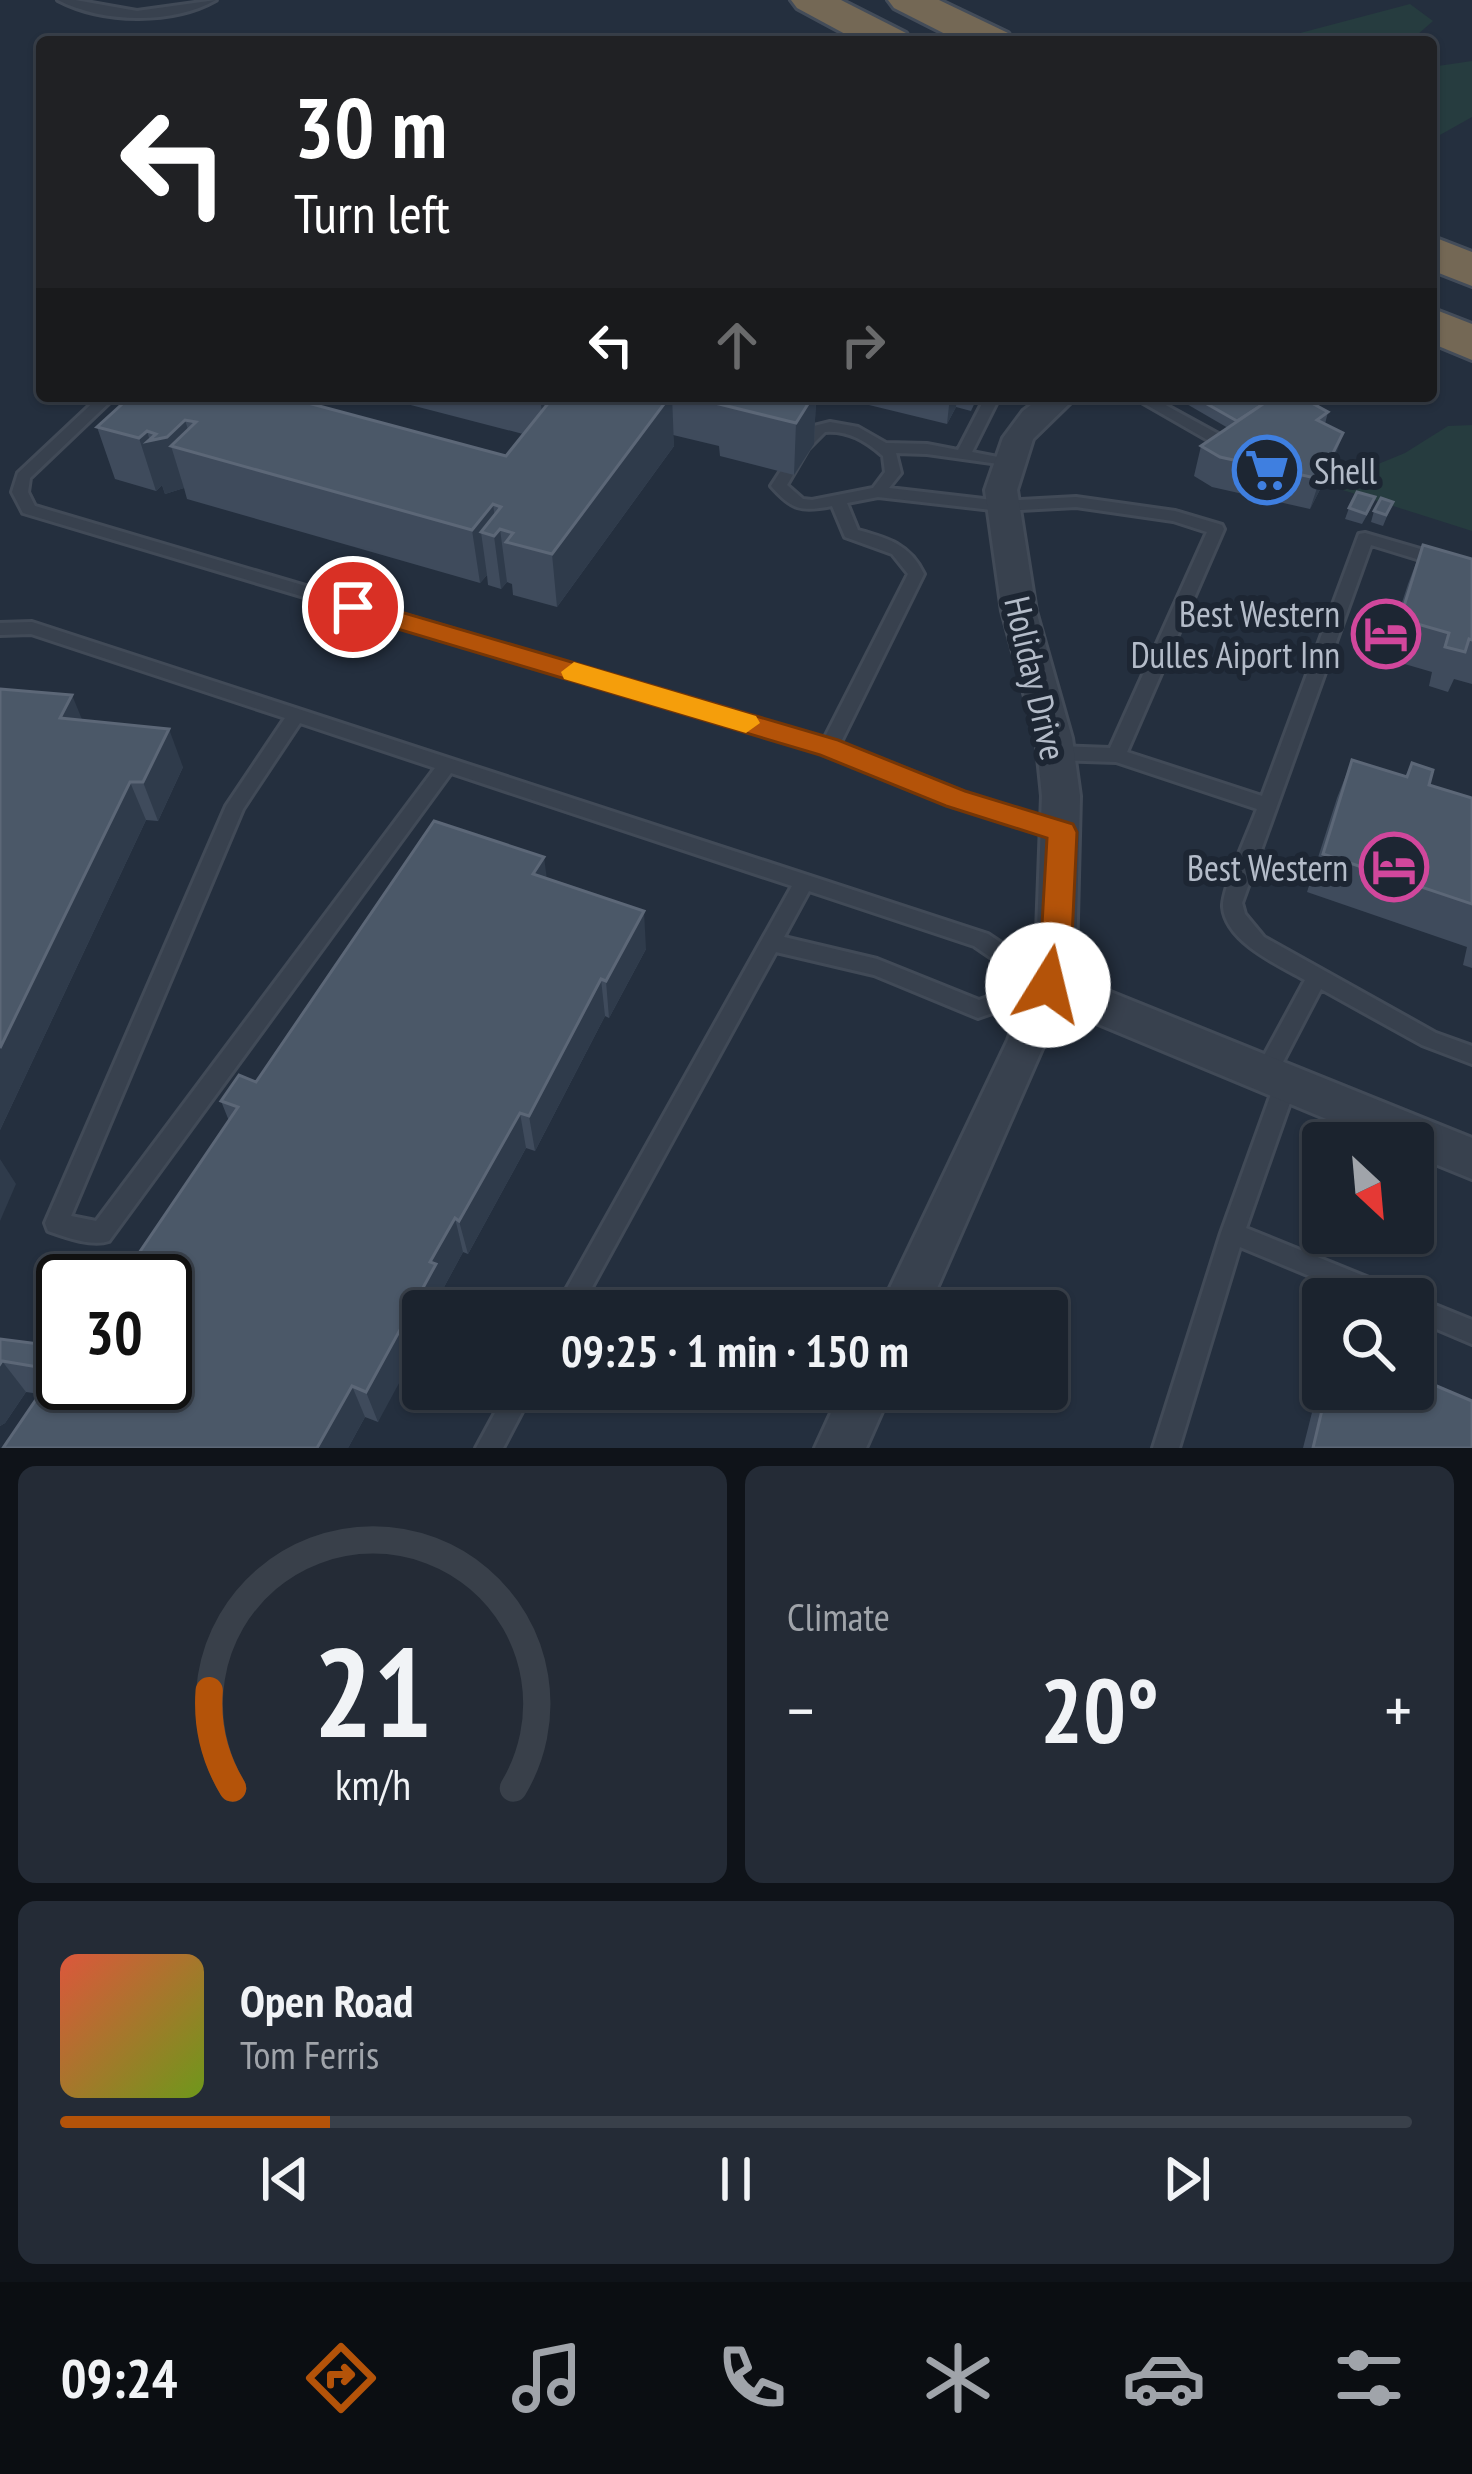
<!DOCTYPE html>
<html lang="en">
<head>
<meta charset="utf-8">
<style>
	:root { --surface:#1b232e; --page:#242b36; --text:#f1f3f6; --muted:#a0a4aa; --line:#39404a; --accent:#b45309 }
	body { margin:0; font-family:"PT Sans Narrow",sans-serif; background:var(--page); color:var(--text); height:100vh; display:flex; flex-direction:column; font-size:45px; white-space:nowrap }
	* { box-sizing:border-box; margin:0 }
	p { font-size:39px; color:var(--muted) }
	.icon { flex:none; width:66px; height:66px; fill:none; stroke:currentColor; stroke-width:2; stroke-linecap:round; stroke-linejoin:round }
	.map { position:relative; height:1448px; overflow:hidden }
	.side { display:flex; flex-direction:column; gap:18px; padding:18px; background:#0f1319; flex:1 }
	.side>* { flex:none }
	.top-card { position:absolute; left:36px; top:36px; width:1401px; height:366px; border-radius:12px; box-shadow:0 3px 9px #0004,0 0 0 3px var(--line); background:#202124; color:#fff; overflow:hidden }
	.needle { width:78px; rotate:154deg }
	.tools { position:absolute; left:1302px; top:1122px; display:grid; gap:24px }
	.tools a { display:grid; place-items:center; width:132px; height:132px; border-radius:12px; background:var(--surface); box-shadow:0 3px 9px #0004,0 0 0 3px var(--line); font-size:60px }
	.speed { position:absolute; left:36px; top:1254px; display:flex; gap:24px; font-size:60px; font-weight:700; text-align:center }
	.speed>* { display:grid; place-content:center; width:156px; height:156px; border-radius:50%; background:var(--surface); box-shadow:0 3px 9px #0004,0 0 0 3px var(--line); line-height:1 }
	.speed .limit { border:6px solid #111; border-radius:18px; background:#fff; color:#111 }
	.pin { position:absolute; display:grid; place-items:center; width:102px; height:102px; color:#fff; margin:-51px; border:6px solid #fff; border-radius:50%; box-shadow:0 3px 12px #0007 }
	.me { position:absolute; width:132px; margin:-66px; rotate:9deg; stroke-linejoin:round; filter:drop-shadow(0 0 9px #0008) }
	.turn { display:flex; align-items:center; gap:42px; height:252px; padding:0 60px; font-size:54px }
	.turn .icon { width:156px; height:156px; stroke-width:2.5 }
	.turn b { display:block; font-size:84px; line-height:102px }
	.lanes { display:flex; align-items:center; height:114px; padding:0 60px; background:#0003; justify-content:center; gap:60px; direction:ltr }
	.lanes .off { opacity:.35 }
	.big { font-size:90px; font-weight:700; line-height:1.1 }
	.side .card { flex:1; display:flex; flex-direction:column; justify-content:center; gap:18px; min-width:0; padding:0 42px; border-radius:18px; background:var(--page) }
	.side .dial { align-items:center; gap:0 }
	.dial svg { height:312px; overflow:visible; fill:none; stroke:var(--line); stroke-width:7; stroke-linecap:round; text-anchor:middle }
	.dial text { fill:var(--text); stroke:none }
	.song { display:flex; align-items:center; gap:36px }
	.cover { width:144px; height:144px; border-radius:18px; background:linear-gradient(135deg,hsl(10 70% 55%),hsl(80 70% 35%)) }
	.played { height:12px; border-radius:6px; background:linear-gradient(90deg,var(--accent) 20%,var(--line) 20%) }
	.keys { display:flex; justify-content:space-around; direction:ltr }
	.heat { display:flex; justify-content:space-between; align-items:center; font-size:66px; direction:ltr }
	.side .tiles { flex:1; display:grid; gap:18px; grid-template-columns:1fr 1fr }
	.card:last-child { grid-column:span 2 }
	.trip { position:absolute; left:402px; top:1290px; width:666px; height:120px; border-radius:12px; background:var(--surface); box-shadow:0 3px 9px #0004,0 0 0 3px var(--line); font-weight:700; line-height:120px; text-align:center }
	.menu { display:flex; height:192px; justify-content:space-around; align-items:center; background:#0b0e12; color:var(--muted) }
	.menu .icon { width:84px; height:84px }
	.menu .selected { color:var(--accent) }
	.menu b { font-size:54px; color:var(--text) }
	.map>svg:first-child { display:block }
</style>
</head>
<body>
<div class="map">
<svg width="1472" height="1448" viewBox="0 0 1472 1448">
	<rect width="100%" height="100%" fill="#242f3e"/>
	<g fill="#263c3f">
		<polygon points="1410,4 1433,21 1409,42 1266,42"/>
		<polygon points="1472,61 1472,117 1431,140 1431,67"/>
		<polygon points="1472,425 1472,531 1327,485 1405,453 1448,426"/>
	</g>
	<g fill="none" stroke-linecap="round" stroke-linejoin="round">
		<defs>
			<g id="service">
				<path d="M58,0H75L137,11L216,0C172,25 102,23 58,0Z"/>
				<path d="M100,396H116L30,478L28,492L35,506L824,739L908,574L892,554L845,537L832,506C801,512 792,510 771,486L806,432L814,426L830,422L858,427L886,443L927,444L958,450L986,396H1000L972,452L1013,460L1016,463L1013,466L927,454L896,453L901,473L889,488L1001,501L1076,497L1175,511L1222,525L1224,529L1127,752L1262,796L1359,534L1365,533L1472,564V576L1371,545L1242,903L1245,914L1264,937L1436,1033L1472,1046V1064L1422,1045L1321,989L1273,1081L1265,1083L1257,1081L1254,1074L1305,980C1278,965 1226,942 1223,907C1222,889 1250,829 1257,809L1116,762L1056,760L1050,758L1047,753L1050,748L1056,746L1110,748L1207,532L1173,521L1076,507L1001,511L878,497L847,503L858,530C887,538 910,544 924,574L840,744L962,794L1068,826L1071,831L1068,836L1061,838L949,804L823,752L23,513L12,492L18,473ZM825,432C848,430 866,441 883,456L885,472L873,488L812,500L803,499L787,485L808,449Z"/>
				<polygon points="1131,396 1149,396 1222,436 1232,432 1240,437 1228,446 1218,446"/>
				<path d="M32,622L988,934L1055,979L1058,985L1055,991L978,1018L874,975L776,952L579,1311H554L792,886L451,773L109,1241C92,1247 65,1237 48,1231L45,1223L226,806L285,718L31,634L0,635V623ZM300,723L435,768L96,1221L71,1216L243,809ZM809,891L974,946L1028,983L979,1000L877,959L784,937Z"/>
				<polygon points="1286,1074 1294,1076 1297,1083 1246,1228 1401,1291 1405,1299 1413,1296 1472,1320 1472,1344 1413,1319 1413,1299 1365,1299 1240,1247 1179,1448 1153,1448 1221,1233 1275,1083 1278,1076"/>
				<polygon points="508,1389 534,1389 503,1448 476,1448"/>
			</g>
			<g id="minor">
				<polygon points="1043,396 1077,396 1033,439 1017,490 1036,611 1072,738 1080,796 1076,959 1071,976 1472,1138 1472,1179 1413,1155 1413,1143 1384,1143 1060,1008 927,1311 879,1311 1008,1040 1036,959 1042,796 1036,738 1002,611 985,490 1003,438 1023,411"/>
				<polygon points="842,1389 892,1389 866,1448 815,1448"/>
			</g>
			<g id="motorway">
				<polygon points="791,0 841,0 906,33 912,42 860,42 797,8"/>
				<polygon points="888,0 939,0 1008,33 1014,42 961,42 894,8"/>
				<polygon points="1431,236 1472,252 1472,286 1431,270"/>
				<polygon points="1431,308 1472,324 1472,360 1431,343"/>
			</g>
		</defs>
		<use href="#service" stroke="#414a57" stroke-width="6"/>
		<use href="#minor" stroke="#414a57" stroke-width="6"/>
		<use href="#motorway" stroke="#434c59" stroke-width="6"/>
		<use href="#service" fill="#38414e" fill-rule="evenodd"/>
		<use href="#minor" fill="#38414e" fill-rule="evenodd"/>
		<use href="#motorway" fill="#746855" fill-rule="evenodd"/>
	</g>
	<g fill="#3f4b5c">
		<polygon points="131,396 313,396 306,403 506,456 523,434 376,396 816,396 814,444 794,475 720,456 719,446 673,435 674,446 557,607 513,595 512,584 507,582 501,589 488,585 487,575 480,583 187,499 184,488 165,494 162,485 156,491 115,479 97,427"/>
		<polygon points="832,396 978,396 971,411 956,407 947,424"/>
		<polygon points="1173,396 1259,396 1267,401 1328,412 1325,424 1333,464 1310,509 1212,487 1194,476 1201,446 1228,428"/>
		<polygon points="1393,502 1383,526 1371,522 1374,511"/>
		<polygon points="1349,508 1371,508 1362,524 1345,519"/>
		<polygon points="1423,545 1472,559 1472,684 1454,679 1448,692 1429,686 1432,672 1384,658 1408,584"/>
		<polygon points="0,689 82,720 183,767 158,821 146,820 0,1130"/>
		<polygon points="1352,760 1405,777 1412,763 1429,785 1472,798 1472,968 1463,965 1467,947 1307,892 1337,798"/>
		<polygon points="546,878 646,949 609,1018 605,1016 535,1151 526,1148 468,1254 463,1252 443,1289 446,1297 438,1311 423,1311 378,1422 365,1417 348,1448 3,1448 40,1394 26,1392 5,1423 0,1426 0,1339 63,1347 63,1383 229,1121 221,1101 256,1082"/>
		<polygon points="1323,1369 1323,1389 1413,1389 1472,1448 1303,1448"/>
	</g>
	<g fill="#2f3b4b">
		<polygon points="257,396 313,396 268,441"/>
		<polygon points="540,396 553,396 556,427 545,440"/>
		<polygon points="670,396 672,396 674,446 557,607 552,554"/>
		<polygon points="813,396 816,396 814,444 794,475 796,423"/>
		<polygon points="950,396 957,396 956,407 947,424"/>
		<polygon points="185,420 195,452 171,446 184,488 165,494 162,485 156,491 139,438 147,431 150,441"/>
		<polygon points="1343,433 1333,464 1310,509 1320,479"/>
		<polygon points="493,504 497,533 500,529 507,582 501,589 494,536 481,532 487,575 480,583 472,530"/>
		<polygon points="72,695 88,734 60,718"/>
		<polygon points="169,729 183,767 158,821 143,782"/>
		<polygon points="130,782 146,820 0,1130 0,1048"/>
		<polygon points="544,857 549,895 533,874"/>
		<polygon points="644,911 646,949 609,1018 606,981"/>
		<polygon points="601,979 605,1016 535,1151 529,1116"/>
		<polygon points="520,1113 526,1148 468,1254 459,1221"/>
		<polygon points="0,1159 16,1184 0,1221"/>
		<polygon points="455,1218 463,1252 443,1289 446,1297 438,1311 423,1311 423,1339 378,1422 366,1392 430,1262"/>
		<polygon points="2,1361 26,1392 5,1423 0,1426 0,1364"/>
		<polygon points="352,1386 365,1417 348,1448 317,1448"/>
	</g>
	<g fill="#4b5868" stroke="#5c6777" stroke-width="3">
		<polygon points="131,396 282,396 506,456 554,396 670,396 552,554 506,542 513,533 500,529 494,536 481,532 501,507 493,504 472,530 171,446 196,422 185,420 167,437 148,441 156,434 147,431 139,438 97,427"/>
		<polygon points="724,396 813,396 796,423 719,404"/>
		<polygon points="1193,396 1259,396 1268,401 1237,421"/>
		<polygon points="1275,396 1299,396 1328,412 1317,420 1343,433 1320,479 1220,457 1201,446"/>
		<polygon points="1357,492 1375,497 1366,514 1349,508"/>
		<polygon points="1381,498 1393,502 1386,515 1374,511"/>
		<polygon points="1423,545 1472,559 1472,640 1469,639 1465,652 1445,647 1449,633 1400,619"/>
		<polygon points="0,689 72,695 60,718 169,729 143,782 130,782 0,1048"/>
		<polygon points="1352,760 1407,777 1412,763 1433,770 1429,785 1472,798 1472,904 1323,854"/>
		<polygon points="434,821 544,857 533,874 644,911 606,981 601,979 529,1116 520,1113 459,1221 455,1218 430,1262 436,1264 366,1392 352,1386 317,1448 3,1448 56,1370 2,1361 0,1364 0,1339 63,1347 63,1383 165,1383 165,1281 120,1281 238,1107 221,1101 239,1075 256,1082"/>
		<polygon points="1413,1376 1472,1401 1472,1448 1313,1448 1327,1389 1413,1389"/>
	</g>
	<polygon fill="#b45309" stroke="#753606" stroke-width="3" points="353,598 838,740 965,791 1073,824 1077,832 1071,959 1060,994 1048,998 1037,994 1033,985 1040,959 1047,838 946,806 820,755 344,613 341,607"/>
	<polygon fill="#f59e0b" points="574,662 756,716 760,723 746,733 564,679 561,672"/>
	<defs>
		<symbol id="supermarket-ring" viewBox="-11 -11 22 22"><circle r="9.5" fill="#1d2633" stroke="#3f7fe0" stroke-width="1.5"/><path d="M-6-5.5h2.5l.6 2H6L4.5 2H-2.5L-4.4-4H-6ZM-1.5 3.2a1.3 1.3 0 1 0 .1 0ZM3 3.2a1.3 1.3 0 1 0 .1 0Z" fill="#3f7fe0"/></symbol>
		<symbol id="hotel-ring" viewBox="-11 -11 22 22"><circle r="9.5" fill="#1d2633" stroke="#d1479c" stroke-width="1.5"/><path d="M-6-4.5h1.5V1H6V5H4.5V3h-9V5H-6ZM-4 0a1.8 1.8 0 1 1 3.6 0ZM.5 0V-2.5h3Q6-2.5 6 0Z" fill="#d1479c"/></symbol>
	</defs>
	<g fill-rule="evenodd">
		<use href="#supermarket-ring" x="1229" y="432" width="76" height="76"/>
		<use href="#hotel-ring" x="1348" y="596" width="76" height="76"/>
		<use href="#hotel-ring" x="1356" y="829" width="76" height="76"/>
	</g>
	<g text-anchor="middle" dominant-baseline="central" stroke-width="12" stroke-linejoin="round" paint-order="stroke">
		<g font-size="36" fill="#b4bcc9" stroke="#1d2633" text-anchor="end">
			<text x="1314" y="470" text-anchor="start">Shell</text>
			<text x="1340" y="613">Best Western<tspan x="1340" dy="41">Dulles Aiport Inn</tspan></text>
			<text x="1348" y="867">Best Western</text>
		</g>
		<g font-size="36" fill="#b4bcc9" stroke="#1d2633">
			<text transform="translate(1036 678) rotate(77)">Holiday Drive</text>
		</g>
	</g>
</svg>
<div class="tools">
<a><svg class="needle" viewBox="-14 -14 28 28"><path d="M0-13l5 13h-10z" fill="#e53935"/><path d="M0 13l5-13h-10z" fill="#a0a4aa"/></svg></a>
<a><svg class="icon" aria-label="search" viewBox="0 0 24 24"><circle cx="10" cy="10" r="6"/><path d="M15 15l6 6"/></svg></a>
</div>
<div class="speed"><div class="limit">30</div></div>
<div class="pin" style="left:353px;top:607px;background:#d93025"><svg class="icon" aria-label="arrive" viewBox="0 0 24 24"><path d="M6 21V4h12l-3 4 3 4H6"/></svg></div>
<svg class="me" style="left:1048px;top:985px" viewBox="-20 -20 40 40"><circle r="19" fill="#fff"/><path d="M0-13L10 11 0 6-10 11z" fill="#b45309"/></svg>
<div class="trip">09:25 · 1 min · 150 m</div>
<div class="top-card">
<div class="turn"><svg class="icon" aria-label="left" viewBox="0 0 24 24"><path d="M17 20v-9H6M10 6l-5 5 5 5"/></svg><div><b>30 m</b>Turn left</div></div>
<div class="lanes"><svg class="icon" aria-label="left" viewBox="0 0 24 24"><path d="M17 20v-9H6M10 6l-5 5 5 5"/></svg><svg class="icon off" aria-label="ahead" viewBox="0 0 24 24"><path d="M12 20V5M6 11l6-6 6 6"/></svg><svg class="icon off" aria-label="right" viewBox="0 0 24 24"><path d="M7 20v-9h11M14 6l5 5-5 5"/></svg></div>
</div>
</div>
<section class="side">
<div class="tiles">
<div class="card dial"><svg viewBox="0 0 100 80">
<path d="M14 69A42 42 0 1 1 86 69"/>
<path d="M14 69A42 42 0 0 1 8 44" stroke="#b45309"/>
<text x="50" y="56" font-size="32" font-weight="700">21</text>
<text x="50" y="72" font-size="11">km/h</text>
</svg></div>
<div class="card"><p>Climate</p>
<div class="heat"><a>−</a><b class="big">20°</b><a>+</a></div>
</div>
<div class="card">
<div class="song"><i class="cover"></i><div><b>Open Road</b><p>Tom Ferris</p></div></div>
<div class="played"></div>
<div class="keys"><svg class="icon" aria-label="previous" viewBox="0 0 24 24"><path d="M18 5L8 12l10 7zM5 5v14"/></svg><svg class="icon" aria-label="pause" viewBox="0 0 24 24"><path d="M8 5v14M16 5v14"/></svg><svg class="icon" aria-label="next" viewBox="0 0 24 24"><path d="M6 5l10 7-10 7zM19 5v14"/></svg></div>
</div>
</div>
</section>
<nav class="menu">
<b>09:24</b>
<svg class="icon selected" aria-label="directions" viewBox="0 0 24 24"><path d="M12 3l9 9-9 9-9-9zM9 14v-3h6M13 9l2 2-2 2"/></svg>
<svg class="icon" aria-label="music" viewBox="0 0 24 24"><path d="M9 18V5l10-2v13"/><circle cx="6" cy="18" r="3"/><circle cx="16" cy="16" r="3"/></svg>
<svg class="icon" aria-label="phone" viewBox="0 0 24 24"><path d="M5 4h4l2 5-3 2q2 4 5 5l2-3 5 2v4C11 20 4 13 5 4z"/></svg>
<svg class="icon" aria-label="climate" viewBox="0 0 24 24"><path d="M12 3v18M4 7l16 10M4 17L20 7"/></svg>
<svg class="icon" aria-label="car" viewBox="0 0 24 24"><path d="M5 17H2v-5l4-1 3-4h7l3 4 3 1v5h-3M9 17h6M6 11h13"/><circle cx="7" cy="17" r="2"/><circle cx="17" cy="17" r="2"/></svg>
<svg class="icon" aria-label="filters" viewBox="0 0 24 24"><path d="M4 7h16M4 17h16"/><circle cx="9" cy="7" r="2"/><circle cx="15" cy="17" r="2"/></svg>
</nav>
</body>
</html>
